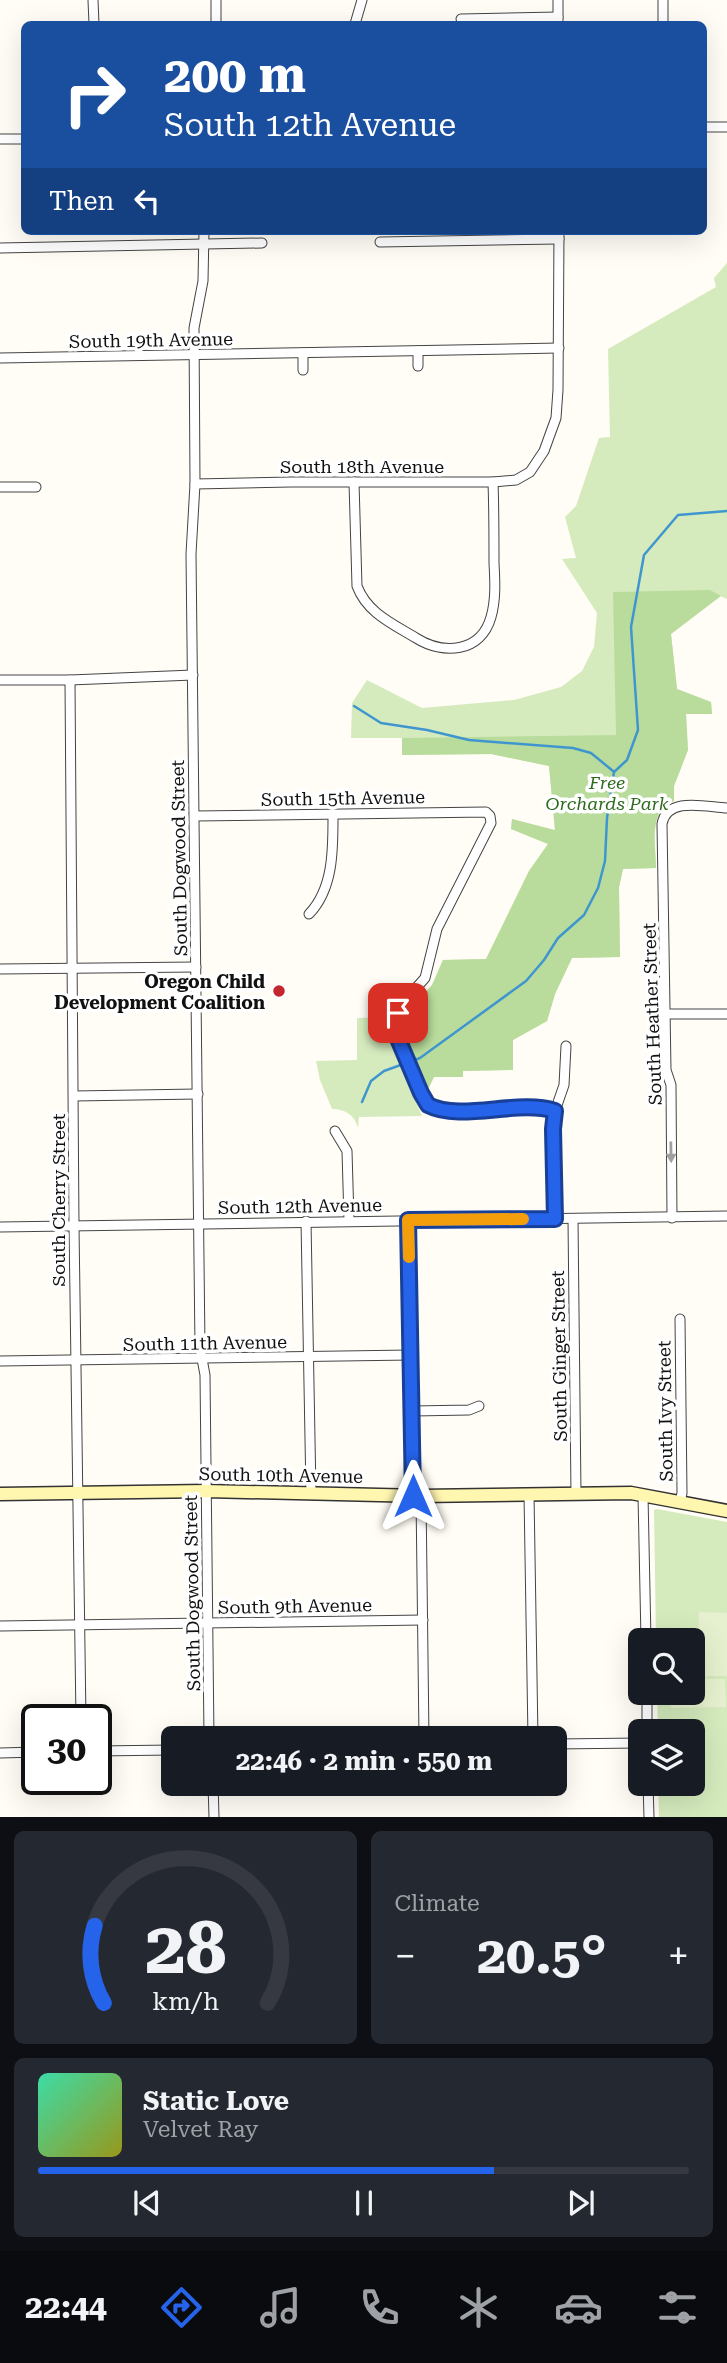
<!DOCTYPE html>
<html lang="en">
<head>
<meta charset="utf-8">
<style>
	:root { --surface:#171b24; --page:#242831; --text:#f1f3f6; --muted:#9ea1a6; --line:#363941; --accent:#2563eb }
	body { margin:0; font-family:"Roboto Serif",serif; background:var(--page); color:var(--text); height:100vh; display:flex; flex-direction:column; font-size:26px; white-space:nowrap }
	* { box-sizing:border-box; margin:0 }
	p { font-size:23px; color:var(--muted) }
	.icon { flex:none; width:38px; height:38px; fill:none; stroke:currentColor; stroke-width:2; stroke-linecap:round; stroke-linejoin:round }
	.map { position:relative; height:1817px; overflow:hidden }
	.sheet { display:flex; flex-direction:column; gap:14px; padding:14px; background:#0d0f14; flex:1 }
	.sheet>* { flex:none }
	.top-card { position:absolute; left:21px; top:21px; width:686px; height:214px; border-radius:10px; box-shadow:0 7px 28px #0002; background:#1a4fa0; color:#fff; overflow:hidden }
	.buttons { position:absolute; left:628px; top:1628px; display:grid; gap:14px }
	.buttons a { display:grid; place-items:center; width:77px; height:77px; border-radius:10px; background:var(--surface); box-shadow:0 7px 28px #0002; font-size:35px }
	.speed { position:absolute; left:21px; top:1704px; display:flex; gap:14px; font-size:35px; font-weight:700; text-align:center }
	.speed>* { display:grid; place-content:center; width:91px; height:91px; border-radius:50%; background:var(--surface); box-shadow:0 7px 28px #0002; line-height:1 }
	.speed .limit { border:4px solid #111; border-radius:10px; background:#fff; color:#111 }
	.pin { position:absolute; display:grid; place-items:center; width:60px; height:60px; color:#fff; margin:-30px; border-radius:14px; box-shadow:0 4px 10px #0006 }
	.me { position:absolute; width:77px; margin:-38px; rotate:0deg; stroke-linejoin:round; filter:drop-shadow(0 0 5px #0008) }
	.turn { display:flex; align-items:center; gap:24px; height:147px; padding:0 28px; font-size:32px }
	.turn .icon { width:91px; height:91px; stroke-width:2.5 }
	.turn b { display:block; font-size:49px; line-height:60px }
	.then { display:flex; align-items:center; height:66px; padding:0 28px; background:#0003; gap:14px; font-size:26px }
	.big { font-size:52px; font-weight:700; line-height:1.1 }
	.sheet .widget { flex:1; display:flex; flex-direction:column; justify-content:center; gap:10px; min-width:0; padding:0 24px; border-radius:10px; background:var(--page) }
	.sheet .dial { align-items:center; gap:0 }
	.dial svg { height:182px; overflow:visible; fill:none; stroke:var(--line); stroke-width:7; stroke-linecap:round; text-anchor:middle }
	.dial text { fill:var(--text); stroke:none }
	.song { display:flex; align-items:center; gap:21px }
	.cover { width:84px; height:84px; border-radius:10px; background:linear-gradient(135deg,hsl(160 70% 55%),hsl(60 70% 35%)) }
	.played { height:7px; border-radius:4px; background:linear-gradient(90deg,var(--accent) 70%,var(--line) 70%) }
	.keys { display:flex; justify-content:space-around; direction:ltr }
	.heat { display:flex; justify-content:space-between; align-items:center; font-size:38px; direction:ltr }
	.sheet .tiles { flex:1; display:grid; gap:14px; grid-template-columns:1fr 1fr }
	.widget:last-child { grid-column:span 2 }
	.trip { position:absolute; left:161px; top:1726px; width:406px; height:70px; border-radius:10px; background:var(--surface); box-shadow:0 7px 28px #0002; font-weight:700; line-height:70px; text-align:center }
	.tabs { display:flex; height:112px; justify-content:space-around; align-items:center; background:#090b0e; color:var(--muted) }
	.tabs .icon { width:49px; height:49px }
	.tabs .current { color:var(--accent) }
	.tabs b { font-size:32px; color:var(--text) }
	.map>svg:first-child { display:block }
</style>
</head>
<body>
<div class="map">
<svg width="727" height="1817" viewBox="0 0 727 1817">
	<rect width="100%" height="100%" fill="#fffdf5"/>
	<g fill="#d5ebbd">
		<path d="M727,263V599L720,596L671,634L677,689L711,702L712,714H686L688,750L674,786V801C648,811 656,845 656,868L623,869L619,887L620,957L572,958L555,994L547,1021L513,1040V1070L463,1071V1077H434L428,1089L406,1040L405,1023L411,1009L432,985L443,960L486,959L529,871L548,844L511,829L512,819L555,831L549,766L491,754L402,755V738H351L352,703L367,680L422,708L514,700L561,687L582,671L594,647L597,613L562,559L576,558L565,517L576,506L599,438L610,437L608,349L716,287L714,278Z"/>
		<path d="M385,1017L384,1029L422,1116L359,1117L358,1128C355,1115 345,1109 332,1109L320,1080L316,1061L357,1060V1018Z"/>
		<polygon points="657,1509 727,1522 727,1817 659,1817 658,1783 693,1783 693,1731 658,1731 657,1692 693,1692 693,1640 656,1640 654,1510"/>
	</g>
	<path fill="#b9dc9c" d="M710,590L721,596L671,634L677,689L711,702L712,714H686L688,750L674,786V801C647,811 656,845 656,868L623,869L619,887L620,957L572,958L555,994L547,1021L513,1040V1070L463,1071V1077H434L428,1089L406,1040L405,1023L411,1009L432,985L443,960L486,959L529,871L548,844L511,829L512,819L555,830L549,766L491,754L402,755V738L616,735L613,592Z"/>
	<g fill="#e6f2cf">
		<polygon points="699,1612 727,1613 727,1676 697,1676"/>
		<polygon points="693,1679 725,1679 726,1707 671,1708 671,1692 693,1692"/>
	</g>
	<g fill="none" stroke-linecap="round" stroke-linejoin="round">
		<g stroke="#3f96cf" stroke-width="2.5">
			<polyline points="354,706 381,723 427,730 469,740 573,748 591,753 613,771"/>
			<polyline points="362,1102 371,1081 384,1071 420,1058 526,981 544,960 558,938 584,915 598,888 605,861 607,818 614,772 627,760 638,730 631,627 644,555 678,515 727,511"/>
		</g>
		<defs>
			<g id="minor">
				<polyline points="93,0 94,24"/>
				<polyline points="216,0 216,24"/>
				<polyline points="663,0 663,24"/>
				<polyline points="461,19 558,17"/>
				<polyline points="355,24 362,0"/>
				<polyline points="558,24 558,0"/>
				<polyline points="704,127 727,127"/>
				<polyline points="0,139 24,139"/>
				<polyline points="204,231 203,281 194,328 195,484 191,554 200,1348 205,1375 209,1738"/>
				<polyline points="380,242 559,239"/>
				<polyline points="0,248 262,243"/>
				<polyline points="418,351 418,366"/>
				<polyline points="303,353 303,370"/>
				<polyline points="0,358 559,348"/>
				<path d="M354,482L357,586C367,613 393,624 416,638C443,655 481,653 491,617C496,600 495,581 494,563C494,536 494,509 493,482"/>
				<polyline points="195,484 291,482 493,482 516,480 530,472 544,451 556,418 558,390 559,231"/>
				<polyline points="0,487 36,487"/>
				<polyline points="0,680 70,680 193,675"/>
				<polyline points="70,680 74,1226 81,1720"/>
				<polyline points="195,816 486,812 490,816 491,823 437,929 425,978 400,1006 396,1021 396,1034 421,1093 428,1105 434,1108 450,1111 540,1107 555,1111"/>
				<path d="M309,914C334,888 333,848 333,814"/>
				<polyline points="0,969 196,967"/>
				<polyline points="666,1014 727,1014"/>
				<polyline points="74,1096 198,1094"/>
				<polyline points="335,1131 347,1151 349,1220"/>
				<path d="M672,1218L671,1085L666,1070L662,824C667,796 706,807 727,808"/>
				<polyline points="555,1219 553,1129 555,1111 564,1085 566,1046"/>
				<polyline points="573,1219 576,1494"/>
				<polyline points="408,1220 413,1496"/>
				<polyline points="306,1221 311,1493"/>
				<polyline points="0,1227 727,1216"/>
				<polyline points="680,1319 682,1493 680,1502"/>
				<polyline points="0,1361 411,1355"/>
				<polyline points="413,1411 469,1410 479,1406"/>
				<polyline points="529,1494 533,1738"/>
				<polyline points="643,1495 646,1640"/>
				<polyline points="421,1496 424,1738"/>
				<polyline points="0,1626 423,1620"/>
				<polyline points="647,1692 647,1731"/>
				<polyline points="555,1744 640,1743"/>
				<polyline points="96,1751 173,1750"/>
				<polyline points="0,1753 37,1752"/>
				<polyline points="213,1783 214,1817"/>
				<polyline points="648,1783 649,1817"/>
			</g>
			<polyline id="secondary" points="0,1494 206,1491 421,1496 631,1493 727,1511"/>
		</defs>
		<use href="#minor" stroke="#444" stroke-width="11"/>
		<use href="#secondary" stroke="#333" stroke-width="15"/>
		<use href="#minor" stroke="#fff" stroke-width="9"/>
		<use href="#secondary" stroke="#fff6b0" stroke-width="12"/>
	</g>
	<defs><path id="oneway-solid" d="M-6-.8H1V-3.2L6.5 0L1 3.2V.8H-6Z" transform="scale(1.75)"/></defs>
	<use fill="#a0a0a0" href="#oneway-solid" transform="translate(671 1152) rotate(89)"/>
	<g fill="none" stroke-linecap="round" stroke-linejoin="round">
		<defs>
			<path id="route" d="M398,1013L396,1034L421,1093L428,1105C461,1122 518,1099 555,1111L553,1129L555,1219L408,1220L413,1496"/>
		</defs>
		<use href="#route" stroke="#184099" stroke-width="18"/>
		<use href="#route" stroke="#2563eb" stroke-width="12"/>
		<polyline stroke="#f59e0b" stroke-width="12" points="409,1257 408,1220 523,1219"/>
	</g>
	<circle fill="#c4262e" stroke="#fff" stroke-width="2.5" cx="279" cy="991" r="7"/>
	<g text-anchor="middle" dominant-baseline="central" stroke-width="7" stroke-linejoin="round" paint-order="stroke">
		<g font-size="18" fill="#111" stroke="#fff">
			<text transform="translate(151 340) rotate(-1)">South 19th Avenue</text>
			<text x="362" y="466">South 18th Avenue</text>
			<text transform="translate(343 798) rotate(-1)">South 15th Avenue</text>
			<text transform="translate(179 858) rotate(-91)">South Dogwood Street</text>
			<text transform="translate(652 1014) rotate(-92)">South Heather Street</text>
			<text transform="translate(58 1200) rotate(-90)">South Cherry Street</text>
			<text transform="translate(300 1206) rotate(-1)">South 12th Avenue</text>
			<text transform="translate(205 1343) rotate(-1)">South 11th Avenue</text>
			<text transform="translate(559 1356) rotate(-91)">South Ginger Street</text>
			<text transform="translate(665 1411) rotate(-91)">South Ivy Street</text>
			<text transform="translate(281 1475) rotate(1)">South 10th Avenue</text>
			<text transform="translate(192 1593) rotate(-91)">South Dogwood Street</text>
			<text transform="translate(295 1606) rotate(-1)">South 9th Avenue</text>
		</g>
		<g font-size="18" font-style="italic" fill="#2f6b1f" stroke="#fff">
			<text x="607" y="782">Free<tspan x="607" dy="21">Orchards Park</tspan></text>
		</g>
		<g font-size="18" font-weight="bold" fill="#111" stroke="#fff" text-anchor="end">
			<text x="265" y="981">Oregon Child<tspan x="265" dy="21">Development Coalition</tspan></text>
		</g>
	</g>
</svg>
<div class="buttons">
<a><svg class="icon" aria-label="search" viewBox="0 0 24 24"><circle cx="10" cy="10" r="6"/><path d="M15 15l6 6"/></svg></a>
<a><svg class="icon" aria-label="layers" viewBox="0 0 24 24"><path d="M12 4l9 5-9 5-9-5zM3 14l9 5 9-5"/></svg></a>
</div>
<div class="speed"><div class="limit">30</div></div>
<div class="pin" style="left:398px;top:1013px;background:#d93025"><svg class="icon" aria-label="arrive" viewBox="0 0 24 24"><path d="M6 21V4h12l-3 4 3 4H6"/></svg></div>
<svg class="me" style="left:413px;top:1496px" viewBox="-20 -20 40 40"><path d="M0-17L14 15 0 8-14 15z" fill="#2563eb" stroke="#fff" stroke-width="4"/></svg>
<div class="trip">22:46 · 2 min · 550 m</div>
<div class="top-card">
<div class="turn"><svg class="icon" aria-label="right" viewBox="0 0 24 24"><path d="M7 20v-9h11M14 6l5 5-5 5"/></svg><div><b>200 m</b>South 12th Avenue</div></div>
<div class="then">Then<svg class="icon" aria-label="left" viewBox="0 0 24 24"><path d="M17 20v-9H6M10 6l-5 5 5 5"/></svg></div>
</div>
</div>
<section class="sheet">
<div class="tiles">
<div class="widget dial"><svg viewBox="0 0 100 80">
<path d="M14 69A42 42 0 1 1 86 69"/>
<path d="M14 69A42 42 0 0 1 10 35" stroke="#2563eb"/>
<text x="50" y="56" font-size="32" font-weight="700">28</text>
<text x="50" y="72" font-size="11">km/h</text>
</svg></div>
<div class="widget"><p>Climate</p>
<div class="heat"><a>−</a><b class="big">20.5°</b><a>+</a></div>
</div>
<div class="widget">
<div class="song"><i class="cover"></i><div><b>Static Love</b><p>Velvet Ray</p></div></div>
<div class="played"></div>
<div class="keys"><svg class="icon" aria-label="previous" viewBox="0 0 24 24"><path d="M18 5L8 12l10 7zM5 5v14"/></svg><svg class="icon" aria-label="pause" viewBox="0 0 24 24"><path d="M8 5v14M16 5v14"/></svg><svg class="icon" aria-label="next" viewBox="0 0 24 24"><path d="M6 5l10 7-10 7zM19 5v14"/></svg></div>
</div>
</div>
</section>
<nav class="tabs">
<b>22:44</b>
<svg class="icon current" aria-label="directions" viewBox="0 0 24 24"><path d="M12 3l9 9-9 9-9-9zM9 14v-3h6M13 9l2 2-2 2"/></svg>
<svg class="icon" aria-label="music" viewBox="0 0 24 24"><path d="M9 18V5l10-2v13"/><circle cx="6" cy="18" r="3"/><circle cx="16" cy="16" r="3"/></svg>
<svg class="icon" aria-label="phone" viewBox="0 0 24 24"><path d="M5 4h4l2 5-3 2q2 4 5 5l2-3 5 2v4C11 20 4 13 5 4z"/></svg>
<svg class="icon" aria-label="climate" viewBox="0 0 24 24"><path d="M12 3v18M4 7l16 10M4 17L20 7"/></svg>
<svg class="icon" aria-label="car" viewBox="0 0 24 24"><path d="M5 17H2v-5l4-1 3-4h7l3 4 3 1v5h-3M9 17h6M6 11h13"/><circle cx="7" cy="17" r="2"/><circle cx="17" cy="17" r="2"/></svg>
<svg class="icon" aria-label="filters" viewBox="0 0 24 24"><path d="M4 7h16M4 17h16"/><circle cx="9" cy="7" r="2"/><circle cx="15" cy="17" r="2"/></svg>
</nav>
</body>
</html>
